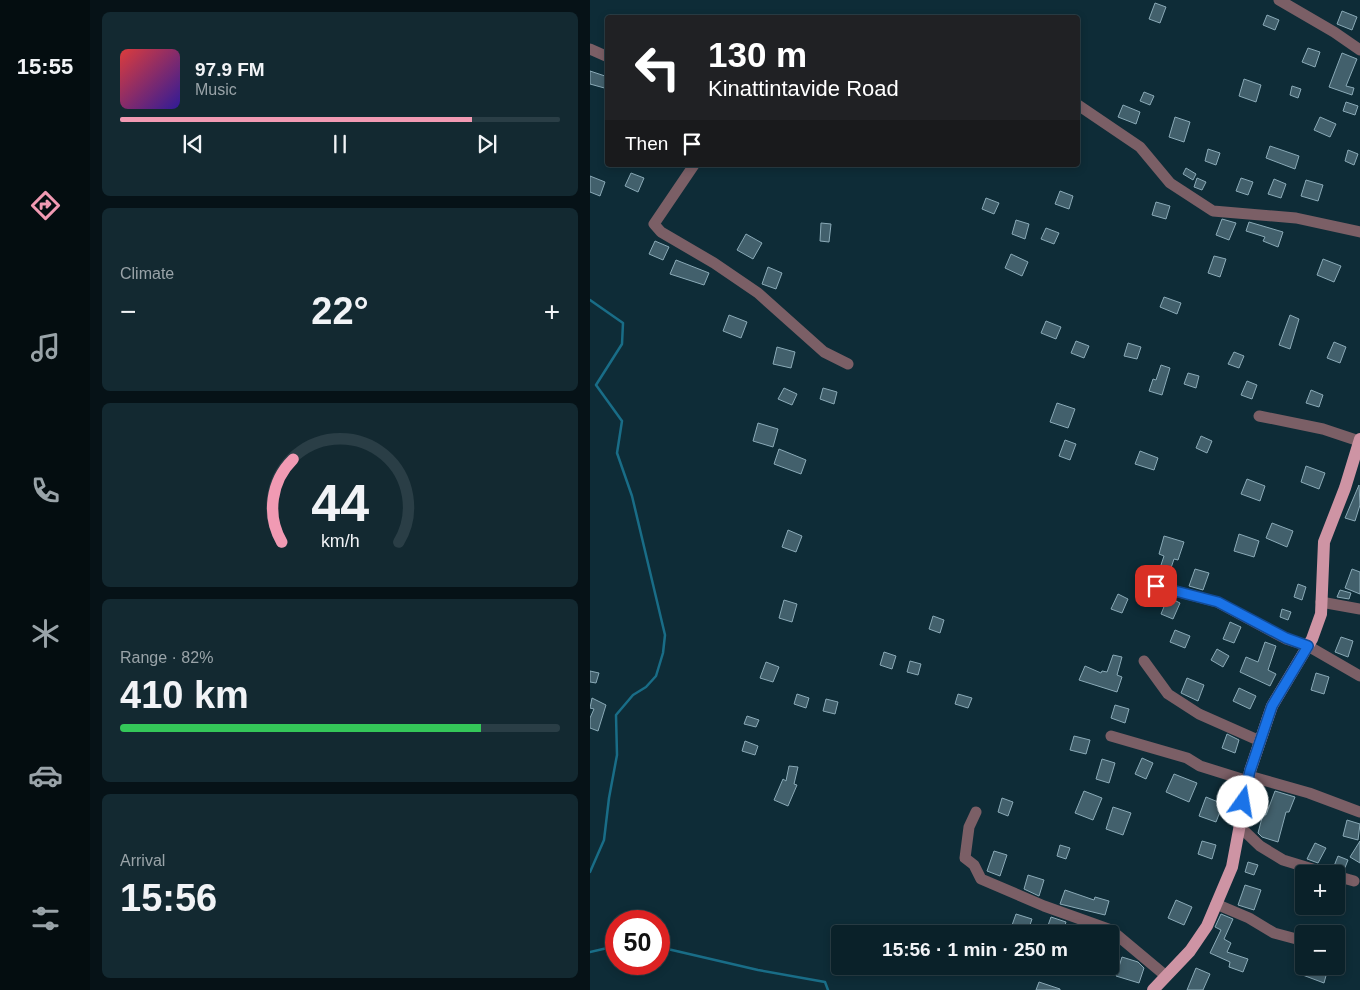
<!DOCTYPE html>
<html lang="en">
<head>
<meta charset="utf-8">
<style>
	:root { --surface:#0a2129; --page:#132931; --text:#f1f3f6; --muted:#99a3a8; --line:#2a3e46; --accent:#f19ab3 }
	body { margin:0; font-family:Arial,sans-serif; background:var(--page); color:var(--text); height:100vh; display:flex; flex-direction:column; font-size:19px; white-space:nowrap }
	* { box-sizing:border-box; margin:0 }
	p { font-size:16px; color:var(--muted) }
	.icon { flex:none; width:28px; height:28px; fill:none; stroke:currentColor; stroke-width:2; stroke-linecap:round; stroke-linejoin:round }
	.map { position:relative; flex:1; overflow:hidden }
	.side { display:flex; flex-direction:column; gap:12px; padding:12px; background:#061217; width:500px }
	.side>* { flex:none }
	.top-card { position:absolute; left:15px; top:15px; width:475px; height:152px; border-radius:5px; box-shadow:0 2px 8px #0003,0 0 0 1px var(--line); background:#202124; color:#fff; overflow:hidden }
	.tools { position:absolute; left:705px; top:865px; display:grid; gap:10px }
	.tools a { display:grid; place-items:center; width:50px; height:50px; border-radius:5px; background:var(--surface); box-shadow:0 2px 8px #0003,0 0 0 1px var(--line); font-size:25px }
	.speed { position:absolute; left:15px; top:910px; display:flex; gap:10px; font-size:25px; font-weight:700; text-align:center }
	.speed>* { display:grid; place-content:center; width:65px; height:65px; border-radius:50%; background:var(--surface); box-shadow:0 2px 8px #0003,0 0 0 1px var(--line); line-height:1 }
	.speed .limit { border:8px solid #d22; background:#fff; color:#111 }
	.pin { position:absolute; display:grid; place-items:center; width:42px; height:42px; color:#fff; margin:-21px; border-radius:10px; box-shadow:0 2px 8px #0006 }
	.me { position:absolute; width:55px; margin:-28px; rotate:13deg; stroke-linejoin:round; filter:drop-shadow(0 0 4px #0008) }
	.turn { display:flex; align-items:center; gap:18px; height:105px; padding:0 20px; font-size:22px }
	.turn .icon { width:65px; height:65px; stroke-width:2.5 }
	.turn b { display:block; font-size:35px; line-height:42px }
	.then { display:flex; align-items:center; height:48px; padding:0 20px; background:#0003; gap:10px; font-size:19px }
	.big { font-size:38px; font-weight:700; line-height:1.1 }
	.side .widget { flex:1; display:flex; flex-direction:column; justify-content:center; gap:8px; min-width:0; padding:0 18px; border-radius:8px; background:var(--page) }
	.side .dial { align-items:center; gap:0 }
	.dial svg { height:130px; overflow:visible; fill:none; stroke:var(--line); stroke-width:7; stroke-linecap:round; text-anchor:middle }
	.dial text { fill:var(--text); stroke:none }
	.song { display:flex; align-items:center; gap:15px }
	.cover { width:60px; height:60px; border-radius:8px; background:linear-gradient(135deg,hsl(0 70% 55%),hsl(250 70% 35%)) }
	.played { height:5px; border-radius:2px; background:linear-gradient(90deg,var(--accent) 80%,var(--line) 80%) }
	.keys { display:flex; justify-content:space-around; direction:ltr }
	.heat { display:flex; justify-content:space-between; align-items:center; font-size:28px; direction:ltr }
	.charge { height:8px; border-radius:4px; background:linear-gradient(90deg,#34c759 82%,var(--line) 0) }
	.trip { position:absolute; left:241px; top:925px; width:288px; height:50px; border-radius:5px; background:var(--surface); box-shadow:0 2px 8px #0003,0 0 0 1px var(--line); font-weight:700; line-height:50px; text-align:center }
	main { display:flex; flex:1; min-height:0 }
	.tab-bar { display:flex; flex-direction:column; width:90px; justify-content:space-around; align-items:center; background:#040d10; color:var(--muted) }
	.tab-bar .icon { width:35px; height:35px }
	.tab-bar .selected { color:var(--accent) }
	.tab-bar b { font-size:22px; color:var(--text) }
	.map>svg:first-child { display:block }
</style>
</head>
<body>
<main>
<nav class="tab-bar">
<b>15:55</b>
<svg class="icon selected" aria-label="directions" viewBox="0 0 24 24"><path d="M12 3l9 9-9 9-9-9zM9 14v-3h6M13 9l2 2-2 2"/></svg>
<svg class="icon" aria-label="music" viewBox="0 0 24 24"><path d="M9 18V5l10-2v13"/><circle cx="6" cy="18" r="3"/><circle cx="16" cy="16" r="3"/></svg>
<svg class="icon" aria-label="phone" viewBox="0 0 24 24"><path d="M5 4h4l2 5-3 2q2 4 5 5l2-3 5 2v4C11 20 4 13 5 4z"/></svg>
<svg class="icon" aria-label="climate" viewBox="0 0 24 24"><path d="M12 3v18M4 7l16 10M4 17L20 7"/></svg>
<svg class="icon" aria-label="car" viewBox="0 0 24 24"><path d="M5 17H2v-5l4-1 3-4h7l3 4 3 1v5h-3M9 17h6M6 11h13"/><circle cx="7" cy="17" r="2"/><circle cx="17" cy="17" r="2"/></svg>
<svg class="icon" aria-label="filters" viewBox="0 0 24 24"><path d="M4 7h16M4 17h16"/><circle cx="9" cy="7" r="2"/><circle cx="15" cy="17" r="2"/></svg>
</nav>
<section class="side">
<div class="widget">
<div class="song"><i class="cover"></i><div><b>97.9 FM</b><p>Music</p></div></div>
<div class="played"></div>
<div class="keys"><svg class="icon" aria-label="previous" viewBox="0 0 24 24"><path d="M18 5L8 12l10 7zM5 5v14"/></svg><svg class="icon" aria-label="pause" viewBox="0 0 24 24"><path d="M8 5v14M16 5v14"/></svg><svg class="icon" aria-label="next" viewBox="0 0 24 24"><path d="M6 5l10 7-10 7zM19 5v14"/></svg></div>
</div>
<div class="widget"><p>Climate</p>
<div class="heat"><a>−</a><b class="big">22°</b><a>+</a></div>
</div>
<div class="widget dial"><svg viewBox="0 0 100 80">
<path d="M14 69A42 42 0 1 1 86 69"/>
<path d="M14 69A42 42 0 0 1 21 18" stroke="#f19ab3"/>
<text x="50" y="56" font-size="32" font-weight="700">44</text>
<text x="50" y="72" font-size="11">km/h</text>
</svg></div>
<div class="widget"><p>Range · 82%</p><b class="big">410 km</b><div class="charge"></div></div>
<div class="widget"><p>Arrival</p><b class="big">15:56</b></div>
</section>
<div class="map">
<svg width="770" height="990" viewBox="0 0 770 990">
	<rect width="100%" height="100%" fill="#0e2c37"/>
	<g fill="none" stroke-linecap="round" stroke-linejoin="round">
		<g stroke="#196d87" stroke-width="2.5">
			<polyline points="0,300 33,323 32,344 6,385 32,421 27,453 42,496 75,635 73,653 66,676 56,687 43,695 26,715 27,755 19,798 14,840 0,872"/>
			<polyline points="69,947 168,970 235,982 238,990"/>
			<polyline points="0,952 26,946"/>
		</g>
	</g>
	<g fill="#42606c" stroke="#8aaab7">
		<polygon points="565,3 576,7 570,23 559,19"/>
		<polygon points="752,11 767,17 762,30 747,24"/>
		<polygon points="677,15 689,20 685,30 673,25"/>
		<polygon points="718,48 730,52 725,67 712,62"/>
		<polygon points="752,53 767,59 756,86 764,88 762,95 739,87"/>
		<polygon points="0,71 18,77 18,89 0,84"/>
		<polygon points="654,79 671,85 666,102 649,96"/>
		<polygon points="702,86 711,89 708,98 700,95"/>
		<polygon points="554,92 564,96 560,105 550,101"/>
		<polygon points="756,102 768,106 765,115 753,111"/>
		<polygon points="533,105 550,112 546,124 528,117"/>
		<polygon points="585,117 600,122 594,142 579,137"/>
		<polygon points="730,117 746,124 740,137 724,130"/>
		<polygon points="680,146 709,156 705,169 676,158"/>
		<polygon points="618,149 630,153 626,165 615,161"/>
		<polygon points="758,150 768,154 764,165 755,161"/>
		<polygon points="596,168 606,174 603,180 593,174"/>
		<polygon points="41,173 54,178 48,192 35,186"/>
		<polygon points="0,176 15,182 10,196 0,192"/>
		<polygon points="607,178 616,182 612,190 604,187"/>
		<polygon points="651,178 663,182 658,195 646,191"/>
		<polygon points="684,179 696,184 691,198 678,194"/>
		<polygon points="716,180 733,185 728,201 711,196"/>
		<polygon points="470,191 483,196 479,209 465,204"/>
		<polygon points="396,198 409,203 404,214 392,209"/>
		<polygon points="566,202 580,206 576,219 562,215"/>
		<polygon points="632,219 646,223 639,240 626,235"/>
		<polygon points="426,220 439,224 435,239 422,234"/>
		<polygon points="659,222 693,232 688,247 673,241 675,237 656,231"/>
		<polygon points="231,223 241,224 239,242 230,241"/>
		<polygon points="456,228 469,233 464,244 451,239"/>
		<polygon points="156,234 172,243 163,259 147,250"/>
		<polygon points="65,241 79,247 73,260 59,254"/>
		<polygon points="421,254 438,262 432,276 415,268"/>
		<polygon points="624,256 636,259 630,277 618,273"/>
		<polygon points="733,259 751,266 744,282 727,275"/>
		<polygon points="86,260 119,273 114,285 80,274"/>
		<polygon points="178,267 192,273 186,289 172,284"/>
		<polygon points="574,297 591,303 587,314 570,307"/>
		<polygon points="139,315 157,322 151,338 133,331"/>
		<polygon points="700,315 709,319 700,349 689,345"/>
		<polygon points="456,321 471,327 466,339 451,333"/>
		<polygon points="486,341 499,346 494,358 481,353"/>
		<polygon points="744,342 756,347 750,363 737,358"/>
		<polygon points="538,343 551,347 547,359 534,356"/>
		<polygon points="187,347 205,352 201,368 183,364"/>
		<polygon points="644,352 654,356 649,368 638,364"/>
		<polygon points="571,365 580,368 572,395 559,391 563,379 566,380"/>
		<polygon points="598,373 609,376 606,388 594,384"/>
		<polygon points="657,381 667,385 662,399 651,395"/>
		<polygon points="194,388 207,394 202,405 188,399"/>
		<polygon points="233,388 247,392 244,404 230,399"/>
		<polygon points="721,390 733,395 729,407 716,403"/>
		<polygon points="467,403 485,409 478,428 460,422"/>
		<polygon points="168,423 188,429 183,447 163,441"/>
		<polygon points="611,436 622,441 617,453 606,448"/>
		<polygon points="475,440 486,444 480,460 469,456"/>
		<polygon points="189,449 216,460 211,474 184,464"/>
		<polygon points="550,451 568,458 564,470 545,464"/>
		<polygon points="716,466 735,473 729,489 711,482"/>
		<polygon points="657,479 675,486 670,501 651,494"/>
		<polygon points="769,485 770,505 765,521 755,518"/>
		<polygon points="682,523 703,531 697,547 676,538"/>
		<polygon points="198,530 212,536 206,552 192,547"/>
		<polygon points="649,534 669,541 664,557 644,551"/>
		<polygon points="574,536 594,542 588,560 584,559 580,571 570,568 574,556 569,554"/>
		<polygon points="605,569 619,573 613,590 599,586"/>
		<polygon points="762,569 770,572 770,594 755,588"/>
		<polygon points="708,584 716,587 712,600 704,597"/>
		<polygon points="750,590 761,593 759,599 747,597"/>
		<polygon points="528,594 538,599 532,613 521,609"/>
		<polygon points="578,597 590,603 583,619 571,614"/>
		<polygon points="194,600 207,604 202,622 189,618"/>
		<polygon points="692,609 701,612 698,620 690,617"/>
		<polygon points="343,616 354,620 350,633 339,629"/>
		<polygon points="640,622 651,627 644,643 633,639"/>
		<polygon points="585,630 600,636 595,648 580,642"/>
		<polygon points="751,637 763,641 758,657 745,652"/>
		<polygon points="675,642 686,646 678,670 686,674 680,686 650,672 656,657 668,662"/>
		<polygon points="627,649 639,656 633,667 621,660"/>
		<polygon points="294,652 306,656 302,669 290,665"/>
		<polygon points="523,655 532,657 527,675 532,677 527,692 489,680 495,666 511,673 512,671 517,672"/>
		<polygon points="320,661 331,664 328,675 317,672"/>
		<polygon points="176,662 189,667 183,682 170,678"/>
		<polygon points="0,671 9,673 6,683 0,682"/>
		<polygon points="726,673 739,677 734,694 721,690"/>
		<polygon points="597,678 614,685 608,701 591,693"/>
		<polygon points="649,688 666,696 660,709 643,701"/>
		<polygon points="207,694 219,698 216,708 204,704"/>
		<polygon points="368,694 382,698 378,708 365,704"/>
		<polygon points="2,698 16,705 8,731 0,728 0,718 4,709 0,708"/>
		<polygon points="236,699 248,702 245,714 233,711"/>
		<polygon points="525,705 539,709 535,723 521,718"/>
		<polygon points="157,716 169,720 166,727 154,724"/>
		<polygon points="637,734 649,740 645,753 632,748"/>
		<polygon points="484,736 500,740 496,754 480,750"/>
		<polygon points="155,741 168,746 165,755 152,751"/>
		<polygon points="552,758 563,763 556,779 545,774"/>
		<polygon points="512,759 525,763 519,783 506,779"/>
		<polygon points="199,766 208,767 204,784 207,785 198,806 184,800 193,779 196,781"/>
		<polygon points="584,774 607,783 599,802 576,792"/>
		<polygon points="494,791 512,798 503,820 485,813"/>
		<polygon points="685,791 705,797 699,812 696,812 688,842 672,837 668,833 673,814 676,815"/>
		<polygon points="616,797 633,804 626,822 609,816"/>
		<polygon points="412,798 423,802 418,816 408,812"/>
		<polygon points="523,807 541,813 533,835 516,829"/>
		<polygon points="757,820 770,824 768,840 753,836"/>
		<polygon points="612,841 626,845 622,859 608,854"/>
		<polygon points="770,841 770,863 760,857"/>
		<polygon points="725,843 736,848 728,863 717,859"/>
		<polygon points="470,845 480,848 476,859 467,856"/>
		<polygon points="404,851 417,855 410,876 397,871"/>
		<polygon points="748,856 758,860 754,870 744,866"/>
		<polygon points="658,862 668,865 664,875 655,872"/>
		<polygon points="438,875 454,880 449,896 434,889"/>
		<polygon points="655,885 671,890 664,910 648,905"/>
		<polygon points="475,890 504,900 505,897 519,901 515,915 470,904"/>
		<polygon points="586,900 602,907 594,925 578,918"/>
		<polygon points="426,914 442,919 437,934 421,928"/>
		<polygon points="631,914 643,919 634,939 641,943 637,952 658,959 653,972 639,967 640,962 620,953 631,930 625,927"/>
		<polygon points="461,917 476,922 472,934 456,931"/>
		<polygon points="532,957 548,962 554,968 549,983 526,976"/>
		<polygon points="713,966 737,972 734,983 710,974"/>
		<polygon points="606,968 620,974 613,990 597,990"/>
		<polygon points="449,982 470,989 470,990 446,990"/>
	</g>
	<g fill="none" stroke-linecap="round" stroke-linejoin="round">
		<g stroke="#7b5f66" stroke-width="11">
			<polyline points="689,0 744,32 770,50"/>
			<polyline points="0,49 18,57"/>
			<polyline points="488,105 550,147 580,183 623,211 706,218 770,232"/>
			<polyline points="104,165 64,224 71,232 124,263 168,293 234,352 258,364"/>
			<polyline points="669,416 733,429 769,441"/>
			<polyline points="566,586 627,602 696,639 718,646 770,676"/>
			<polyline points="731,602 770,609"/>
			<polyline points="554,661 578,694 609,714 670,741"/>
			<polyline points="521,736 597,758 610,766 658,781"/>
			<polyline points="659,776 719,793 770,812"/>
			<polyline points="386,812 379,827 375,858 384,865 391,879 454,906 521,930 576,976"/>
			<polyline points="649,826 670,846 693,860 739,874"/>
			<polyline points="746,876 764,881"/>
			<polyline points="626,904 659,918 684,933 714,941"/>
		</g>
		<polyline stroke="#ce94a4" stroke-width="12" points="563,990 600,951 617,926 642,867 660,771 682,706 722,639 731,614 734,542 755,488 770,439"/>
	</g>
	<g fill="none" stroke-linecap="round" stroke-linejoin="round">
		<defs>
			<polyline id="route" points="566,586 628,602 696,638 718,646 682,706 660,771 653,802"/>
		</defs>
		<use href="#route" stroke="#114b97" stroke-width="12"/>
		<use href="#route" stroke="#1a73e8" stroke-width="9"/>
	</g>
</svg>
<div class="tools">
<a>+</a>
<a>−</a>
</div>
<div class="speed"><div class="limit">50</div></div>
<div class="pin" style="left:566px;top:586px;background:#d93025"><svg class="icon" aria-label="arrive" viewBox="0 0 24 24"><path d="M6 21V4h12l-3 4 3 4H6"/></svg></div>
<svg class="me" style="left:653px;top:802px" viewBox="-20 -20 40 40"><circle r="19" fill="#fff"/><path d="M0-13L10 11 0 6-10 11z" fill="#1a73e8"/></svg>
<div class="trip">15:56 · 1 min · 250 m</div>
<div class="top-card">
<div class="turn"><svg class="icon" aria-label="left" viewBox="0 0 24 24"><path d="M17 20v-9H6M10 6l-5 5 5 5"/></svg><div><b>130 m</b>Kinattintavide Road</div></div>
<div class="then">Then<svg class="icon" aria-label="arrive" viewBox="0 0 24 24"><path d="M6 21V4h12l-3 4 3 4H6"/></svg></div>
</div>
</div>
</main>
</body>
</html>
